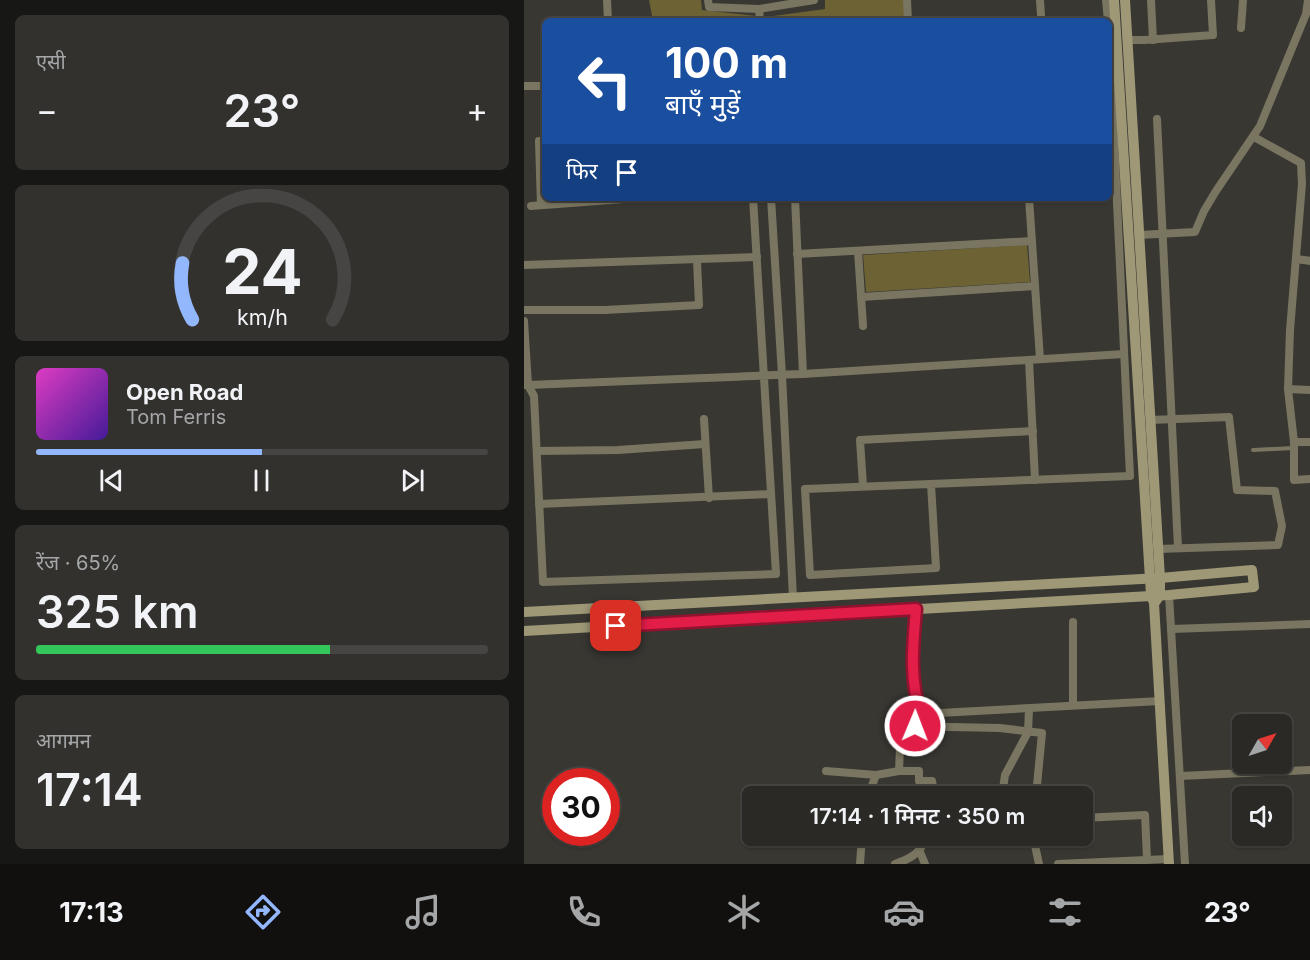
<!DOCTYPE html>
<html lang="hi">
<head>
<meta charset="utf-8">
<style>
	:root { --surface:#2a2926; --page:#32312e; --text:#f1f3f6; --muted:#a5a6a7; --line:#464543; --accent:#92b7fd }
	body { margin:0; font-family:Inter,"Noto Sans Devanagari",sans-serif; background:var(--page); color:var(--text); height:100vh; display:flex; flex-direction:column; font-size:22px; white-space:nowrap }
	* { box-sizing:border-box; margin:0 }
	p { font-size:20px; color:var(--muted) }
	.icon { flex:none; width:33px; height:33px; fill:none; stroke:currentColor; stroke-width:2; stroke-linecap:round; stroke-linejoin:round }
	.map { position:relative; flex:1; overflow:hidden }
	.side { display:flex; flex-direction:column; gap:15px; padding:15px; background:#171715; width:524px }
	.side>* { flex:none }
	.top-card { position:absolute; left:18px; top:18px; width:570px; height:183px; border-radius:9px; box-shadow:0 2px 4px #0004,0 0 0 2px var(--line); background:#1a4fa0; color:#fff; overflow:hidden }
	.needle { width:39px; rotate:51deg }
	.tools { position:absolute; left:708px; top:714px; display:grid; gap:12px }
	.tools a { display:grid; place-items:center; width:60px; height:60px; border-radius:9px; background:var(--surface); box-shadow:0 2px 4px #0004,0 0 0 2px var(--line); font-size:30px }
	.speed { position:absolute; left:18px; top:768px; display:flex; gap:12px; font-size:30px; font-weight:700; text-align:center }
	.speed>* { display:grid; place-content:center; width:78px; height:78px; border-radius:50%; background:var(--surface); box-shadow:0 2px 4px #0004,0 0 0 2px var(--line); line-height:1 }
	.speed .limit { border:9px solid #d22; background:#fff; color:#111 }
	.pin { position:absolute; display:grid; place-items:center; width:51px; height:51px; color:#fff; margin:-26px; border-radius:12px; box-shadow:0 3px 9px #0006 }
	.me { position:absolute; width:66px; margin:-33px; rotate:1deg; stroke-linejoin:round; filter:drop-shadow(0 0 4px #0008) }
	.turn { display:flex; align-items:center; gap:21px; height:126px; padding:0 24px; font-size:27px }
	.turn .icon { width:78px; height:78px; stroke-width:2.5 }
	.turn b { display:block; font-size:42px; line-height:51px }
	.then { display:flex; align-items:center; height:57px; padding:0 24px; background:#0003; gap:12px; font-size:22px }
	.big { font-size:45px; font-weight:600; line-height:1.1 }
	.side .tile { flex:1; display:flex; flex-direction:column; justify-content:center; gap:9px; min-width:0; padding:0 21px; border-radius:9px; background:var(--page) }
	.side .dial { align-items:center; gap:0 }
	.dial svg { height:156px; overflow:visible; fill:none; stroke:var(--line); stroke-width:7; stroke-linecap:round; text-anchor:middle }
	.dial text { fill:var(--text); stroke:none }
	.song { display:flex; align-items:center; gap:18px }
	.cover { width:72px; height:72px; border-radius:9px; background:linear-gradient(135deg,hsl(310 70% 55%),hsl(260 70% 35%)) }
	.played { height:6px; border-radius:3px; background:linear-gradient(90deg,var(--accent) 50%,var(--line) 50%) }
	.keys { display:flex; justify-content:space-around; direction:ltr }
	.heat { display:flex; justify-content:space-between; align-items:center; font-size:33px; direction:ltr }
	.charge { height:9px; border-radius:4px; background:linear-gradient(90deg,#34c759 65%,var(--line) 0) }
	.trip { position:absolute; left:218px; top:786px; width:351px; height:60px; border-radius:9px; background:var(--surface); box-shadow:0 2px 4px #0004,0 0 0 2px var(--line); font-weight:600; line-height:60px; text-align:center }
	.menu { display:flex; height:96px; justify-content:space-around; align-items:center; background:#11100f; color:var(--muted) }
	.menu .icon { width:42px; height:42px }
	.menu .on { color:var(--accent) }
	.menu b { font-size:27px; color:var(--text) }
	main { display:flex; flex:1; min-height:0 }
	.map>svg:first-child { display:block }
</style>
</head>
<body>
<main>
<section class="side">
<div class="tile"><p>एसी</p>
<div class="heat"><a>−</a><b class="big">23°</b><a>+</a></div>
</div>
<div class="tile dial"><svg viewBox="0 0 100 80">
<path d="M14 69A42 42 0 1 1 86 69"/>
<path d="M14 69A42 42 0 0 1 9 40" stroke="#92b7fd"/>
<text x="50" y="56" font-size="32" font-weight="700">24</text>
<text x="50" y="72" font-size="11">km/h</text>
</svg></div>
<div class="tile">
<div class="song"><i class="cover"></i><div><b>Open Road</b><p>Tom Ferris</p></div></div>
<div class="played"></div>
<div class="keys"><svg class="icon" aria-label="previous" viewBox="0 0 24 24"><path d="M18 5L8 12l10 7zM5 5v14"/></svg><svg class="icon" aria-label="pause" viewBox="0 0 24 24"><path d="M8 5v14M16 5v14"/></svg><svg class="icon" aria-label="next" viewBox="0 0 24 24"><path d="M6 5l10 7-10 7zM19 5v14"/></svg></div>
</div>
<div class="tile"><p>रेंज · 65%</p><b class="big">325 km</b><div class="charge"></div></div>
<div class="tile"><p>आगमन</p><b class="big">17:14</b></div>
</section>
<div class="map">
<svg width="787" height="864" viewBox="0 0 787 864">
	<rect width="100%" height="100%" fill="#383732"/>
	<g fill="#6c6234">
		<polygon points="125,0 177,0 178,10 242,17 301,9 301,0 383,0 384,21 129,21"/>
		<polygon points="503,245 506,282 342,292 339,255"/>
	</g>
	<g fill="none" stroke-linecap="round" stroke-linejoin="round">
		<polyline stroke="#797560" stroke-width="4" points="729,450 769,448"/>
		<g stroke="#797560" stroke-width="8">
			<polyline points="83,0 84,21"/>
			<polyline points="184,0 185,7 235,9 290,0"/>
			<polyline points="383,0 384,21"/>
			<polyline points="516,0 517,15"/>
			<polyline points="582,0 584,21"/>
			<polyline points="627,0 629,40"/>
			<polyline points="235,9 236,21"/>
			<polyline points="717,28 719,0"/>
			<polyline points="603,40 621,40 689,35 687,0"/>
			<polyline points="0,86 21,86"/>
			<polyline points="633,119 654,548"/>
			<polyline points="730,137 777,163 778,184 766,330 764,389 787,390"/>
			<polyline points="15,141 17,205"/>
			<path d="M229,198C237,323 244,449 252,574L19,582L10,396L4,385L180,378C213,377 246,375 279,374L600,354"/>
			<polyline points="247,198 258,375 269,598"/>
			<polyline points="271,198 279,374"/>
			<polyline points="505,198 516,359"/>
			<polyline points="7,206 113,198"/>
			<polyline points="615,235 671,232 680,211 692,191 736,126 782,14 784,0"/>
			<polyline points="334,251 339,326"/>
			<polyline points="273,254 508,241"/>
			<polyline points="772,259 787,261"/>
			<polyline points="0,265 233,257"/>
			<polyline points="337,297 511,286"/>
			<polyline points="0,310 81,310 175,305 173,261"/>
			<polyline points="0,321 4,385 1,385"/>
			<polyline points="505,360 511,480"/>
			<polyline points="764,389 770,442 787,442"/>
			<polyline points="180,419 185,498"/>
			<polyline points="626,420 705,417 713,490 751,491 758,526 754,545 634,549"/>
			<polyline points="770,442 770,480 787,479"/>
			<polyline points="13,451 94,450 181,444"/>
			<polyline points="407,484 412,568 286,575 281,489 606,476 585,34"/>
			<polyline points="339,486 336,440 509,431"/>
			<polyline points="15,504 247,494"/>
			<polyline points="645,595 661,864"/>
			<path d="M392,609C389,644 385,680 397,714L636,701"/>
			<polyline points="549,622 549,704"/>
			<polyline points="647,629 787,624"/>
			<polyline points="302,771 352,775"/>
			<polyline points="375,771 395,771 395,781 408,781 411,796"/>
			<polyline points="656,776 787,770"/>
			<polyline points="302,794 327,796"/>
			<polyline points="344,796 352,775 375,771 377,726 476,728 518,733 512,796"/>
			<polyline points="478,796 481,775 504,732 505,709"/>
			<polyline points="558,818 621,815 623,859"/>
			<polyline points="509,836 515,864"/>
			<polyline points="396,852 401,864"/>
			<polyline points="336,864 338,836"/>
			<path d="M371,864C385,859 394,855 401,841L419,836"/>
			<polyline points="534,864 644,859"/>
		</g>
		<g stroke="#9e9877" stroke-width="10">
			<polyline points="590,0 627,595 630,603 645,864"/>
			<polyline points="601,0 636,578 636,595 632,601"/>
			<polyline points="0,612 636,578 728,570 730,587 645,595 0,631"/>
		</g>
	</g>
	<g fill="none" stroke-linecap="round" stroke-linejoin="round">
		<defs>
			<path id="route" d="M92,626L392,609C389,644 385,680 397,714L391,726"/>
		</defs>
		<use href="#route" stroke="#92132f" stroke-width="15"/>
		<use href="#route" stroke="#e11d48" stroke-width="10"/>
	</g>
</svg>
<div class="tools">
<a><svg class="needle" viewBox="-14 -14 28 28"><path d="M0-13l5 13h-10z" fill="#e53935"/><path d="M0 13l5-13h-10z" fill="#a5a6a7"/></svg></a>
<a><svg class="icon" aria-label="sound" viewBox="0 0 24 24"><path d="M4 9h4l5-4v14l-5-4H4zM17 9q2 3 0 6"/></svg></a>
</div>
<div class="speed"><div class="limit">30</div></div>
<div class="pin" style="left:92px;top:626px;background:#d93025"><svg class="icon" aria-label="arrive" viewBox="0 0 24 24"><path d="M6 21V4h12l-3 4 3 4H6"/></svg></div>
<svg class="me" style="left:391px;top:726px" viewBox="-20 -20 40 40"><circle r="17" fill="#e11d48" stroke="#fff" stroke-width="3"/><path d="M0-11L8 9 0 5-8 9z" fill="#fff"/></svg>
<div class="trip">17:14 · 1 मिनट · 350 m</div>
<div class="top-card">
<div class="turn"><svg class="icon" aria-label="left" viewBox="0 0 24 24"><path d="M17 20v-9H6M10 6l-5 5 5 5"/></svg><div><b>100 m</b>बाएँ मुड़ें</div></div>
<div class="then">फिर<svg class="icon" aria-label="arrive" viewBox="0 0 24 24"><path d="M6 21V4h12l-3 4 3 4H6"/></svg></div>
</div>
</div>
</main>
<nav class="menu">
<b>17:13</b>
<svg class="icon on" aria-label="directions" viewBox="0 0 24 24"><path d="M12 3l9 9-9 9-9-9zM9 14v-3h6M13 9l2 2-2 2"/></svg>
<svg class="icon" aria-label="music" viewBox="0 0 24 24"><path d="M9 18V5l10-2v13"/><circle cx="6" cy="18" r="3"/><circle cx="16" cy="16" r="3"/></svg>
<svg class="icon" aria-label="phone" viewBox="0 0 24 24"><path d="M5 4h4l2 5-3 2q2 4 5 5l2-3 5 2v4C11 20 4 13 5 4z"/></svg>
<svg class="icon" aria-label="climate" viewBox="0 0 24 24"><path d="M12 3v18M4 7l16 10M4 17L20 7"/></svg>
<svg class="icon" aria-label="car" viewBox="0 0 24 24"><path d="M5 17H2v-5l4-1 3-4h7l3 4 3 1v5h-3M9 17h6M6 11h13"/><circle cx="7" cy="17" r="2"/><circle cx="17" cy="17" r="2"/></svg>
<svg class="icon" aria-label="filters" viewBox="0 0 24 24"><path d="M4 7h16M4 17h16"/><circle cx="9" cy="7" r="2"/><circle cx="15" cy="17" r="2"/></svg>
<b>23°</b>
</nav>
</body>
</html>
